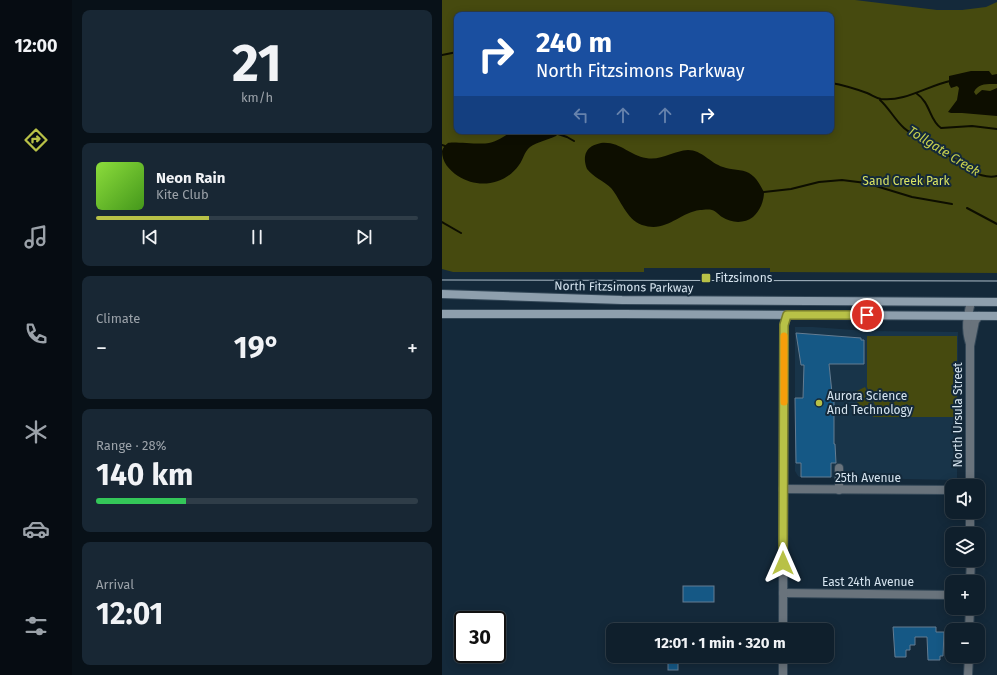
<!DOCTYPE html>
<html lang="en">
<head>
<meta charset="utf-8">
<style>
	:root { --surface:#0f1f2c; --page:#182734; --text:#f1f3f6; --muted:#9ba2a9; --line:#2f3d48; --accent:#b8c147 }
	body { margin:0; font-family:"Fira Sans",sans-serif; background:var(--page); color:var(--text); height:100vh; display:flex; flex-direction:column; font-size:15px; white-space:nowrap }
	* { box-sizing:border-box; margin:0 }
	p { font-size:13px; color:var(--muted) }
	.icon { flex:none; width:22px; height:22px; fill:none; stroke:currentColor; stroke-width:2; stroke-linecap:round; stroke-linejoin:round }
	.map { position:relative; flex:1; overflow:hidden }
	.panel { display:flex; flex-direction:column; gap:10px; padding:10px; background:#081118; width:370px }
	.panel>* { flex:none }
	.hud { position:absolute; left:12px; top:12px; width:380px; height:122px; border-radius:8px; box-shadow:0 2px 10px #0003,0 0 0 1px var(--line); background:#1a4fa0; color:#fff; overflow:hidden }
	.tools { position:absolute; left:503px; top:479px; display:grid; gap:8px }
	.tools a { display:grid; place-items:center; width:40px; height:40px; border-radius:8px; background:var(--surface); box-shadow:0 2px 10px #0003,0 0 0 1px var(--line); font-size:20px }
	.speed { position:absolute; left:12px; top:611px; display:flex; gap:8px; font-size:20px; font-weight:700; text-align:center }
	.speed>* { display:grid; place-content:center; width:52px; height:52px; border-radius:50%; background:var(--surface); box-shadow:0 2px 10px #0003,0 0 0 1px var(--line); line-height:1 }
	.speed .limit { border:2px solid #111; border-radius:6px; background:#fff; color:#111 }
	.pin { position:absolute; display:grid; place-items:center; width:34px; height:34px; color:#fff; margin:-17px; border:2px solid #fff; border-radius:50%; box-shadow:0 1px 4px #0007 }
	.me { position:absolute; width:44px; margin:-22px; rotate:0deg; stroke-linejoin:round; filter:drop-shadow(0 0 3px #0008) }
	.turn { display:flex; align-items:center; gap:14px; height:84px; padding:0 16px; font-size:18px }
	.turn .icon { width:52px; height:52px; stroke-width:2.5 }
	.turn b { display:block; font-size:28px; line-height:34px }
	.lanes { display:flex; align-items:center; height:38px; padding:0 16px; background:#0003; justify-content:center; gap:20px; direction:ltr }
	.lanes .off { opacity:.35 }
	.big { font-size:30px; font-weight:700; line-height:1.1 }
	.panel .widget { flex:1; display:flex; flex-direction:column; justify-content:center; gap:6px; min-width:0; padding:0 14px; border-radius:8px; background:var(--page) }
	.panel .dial { align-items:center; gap:0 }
	.dial b { font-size:52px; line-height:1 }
	.song { display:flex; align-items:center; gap:12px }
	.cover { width:48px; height:48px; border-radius:6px; background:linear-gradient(135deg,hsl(90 70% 55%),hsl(100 70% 35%)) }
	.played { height:4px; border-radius:2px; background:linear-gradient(90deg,var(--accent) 35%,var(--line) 35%) }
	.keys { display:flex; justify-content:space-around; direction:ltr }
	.heat { display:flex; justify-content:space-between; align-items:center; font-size:22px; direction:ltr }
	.charge { height:6px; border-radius:3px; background:linear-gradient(90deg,#34c759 28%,var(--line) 0) }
	.trip { position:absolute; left:164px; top:623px; width:228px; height:40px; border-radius:8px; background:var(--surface); box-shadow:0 2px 10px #0003,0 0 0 1px var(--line); font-weight:700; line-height:40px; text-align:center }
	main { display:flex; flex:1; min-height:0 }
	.tabs { display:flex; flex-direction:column; width:72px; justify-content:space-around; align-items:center; background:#060c12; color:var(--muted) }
	.tabs .icon { width:28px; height:28px }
	.tabs .current { color:var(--accent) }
	.tabs b { font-size:18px; color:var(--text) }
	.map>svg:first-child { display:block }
</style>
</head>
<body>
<main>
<nav class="tabs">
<b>12:00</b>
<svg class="icon current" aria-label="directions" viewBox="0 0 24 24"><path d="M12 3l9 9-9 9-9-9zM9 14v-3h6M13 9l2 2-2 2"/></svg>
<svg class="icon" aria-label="music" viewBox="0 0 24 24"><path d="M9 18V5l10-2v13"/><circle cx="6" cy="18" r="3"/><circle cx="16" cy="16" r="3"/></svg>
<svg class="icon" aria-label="phone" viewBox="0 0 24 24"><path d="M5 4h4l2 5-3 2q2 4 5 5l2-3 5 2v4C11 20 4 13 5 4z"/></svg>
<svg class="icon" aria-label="climate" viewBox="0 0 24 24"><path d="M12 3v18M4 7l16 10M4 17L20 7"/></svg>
<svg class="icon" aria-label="car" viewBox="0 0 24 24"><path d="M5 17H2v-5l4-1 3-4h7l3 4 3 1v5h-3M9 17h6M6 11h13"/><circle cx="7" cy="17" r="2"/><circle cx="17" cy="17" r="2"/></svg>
<svg class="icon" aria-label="filters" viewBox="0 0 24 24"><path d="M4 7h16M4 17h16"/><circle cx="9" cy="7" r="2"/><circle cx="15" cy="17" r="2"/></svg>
</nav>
<section class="panel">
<div class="widget dial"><b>21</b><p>km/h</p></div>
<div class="widget">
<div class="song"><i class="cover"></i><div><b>Neon Rain</b><p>Kite Club</p></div></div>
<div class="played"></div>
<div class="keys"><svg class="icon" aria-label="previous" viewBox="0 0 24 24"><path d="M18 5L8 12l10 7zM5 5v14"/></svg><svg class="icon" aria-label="pause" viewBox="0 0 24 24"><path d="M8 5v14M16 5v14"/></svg><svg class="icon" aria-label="next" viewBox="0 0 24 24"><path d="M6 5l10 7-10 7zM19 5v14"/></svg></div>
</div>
<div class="widget"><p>Climate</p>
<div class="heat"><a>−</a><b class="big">19°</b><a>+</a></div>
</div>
<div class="widget"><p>Range · 28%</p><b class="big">140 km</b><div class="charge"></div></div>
<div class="widget"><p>Arrival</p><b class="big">12:01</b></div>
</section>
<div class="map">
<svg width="555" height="675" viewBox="0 0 555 675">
	<rect width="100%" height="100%" fill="#14293a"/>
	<polygon fill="#183449" points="353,327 371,327 425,331 516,332 515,480 358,477 356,476 353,471"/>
	<g fill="#464a0f" fill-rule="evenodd">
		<path d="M0,0H413L495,10H520L544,7L555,2V273L328,272V268H202V272H11L0,269ZM15,15H389V131H15Z"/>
		<polygon points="425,336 515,336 515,414 512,417 431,417 431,412 435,410 425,387"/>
		<polygon points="423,387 433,408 421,414 411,393"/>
	</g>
	<g fill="#0d0e00">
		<path d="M529,71H547L550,75L555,74V84C546,84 536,83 532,92L534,95L540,90L548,91L555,88V116L520,113H509L506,112L515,100L517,88L515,86L509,88L507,84V76Z"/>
		<path d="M70,131H115L116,134L114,136C105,140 95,142 88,147C82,152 81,160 77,165C63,185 36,189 16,176C7,170 0,162 0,151C1,148 3,145 6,143C10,141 37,145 47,143C56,141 63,136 70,131Z"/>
		<path d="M159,143C178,141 188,156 204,158C219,161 231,151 246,150C260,150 268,163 281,167C289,170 300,169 307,173C315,178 318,185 322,192C322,201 318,211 311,217C302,224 289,223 280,217C277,215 274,211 270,210C266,209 261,210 258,210C236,213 225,233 200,225C184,219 179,200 169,188C162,181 151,177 145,169C140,155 144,146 159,143Z"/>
	</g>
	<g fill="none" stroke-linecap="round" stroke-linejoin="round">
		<g stroke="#0d0e00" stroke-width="2">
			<polyline points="0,55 15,52"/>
			<path d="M389,83C401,85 414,89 425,93C430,95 434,98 439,99C463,102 485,86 508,81"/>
			<path d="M474,93C489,103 487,120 499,128L530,126L555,129"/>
			<path d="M438,100C447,108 453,120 462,128C471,136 483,140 494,146C510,157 534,181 555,176"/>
			<polyline points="116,134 125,137 132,141"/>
			<polyline points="0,145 3,146"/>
			<polyline points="322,192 349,189 377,182 400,180 424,183 470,197 510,204"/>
			<polyline points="525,208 555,224"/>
			<polyline points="0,222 19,233"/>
		</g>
	</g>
	<g fill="#155885" stroke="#647c91">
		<polygon points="354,333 419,338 419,340 422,340 422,364 387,364 390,393 392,393 392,444 393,444 394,463 389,463 389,477 359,477 359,463 354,463 353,398 361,398 362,365 359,365"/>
		<rect x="241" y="586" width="31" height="16"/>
		<polygon points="451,627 494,627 494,632 502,632 501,656 498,656 498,660 486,660 485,637 473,637 473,645 468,645 468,650 464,650 464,657 453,657"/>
		<rect x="226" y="656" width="10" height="14"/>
	</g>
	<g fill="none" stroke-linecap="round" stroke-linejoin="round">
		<defs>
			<g id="street">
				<path d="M528,344C523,328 525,318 529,302"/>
				<polyline points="397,468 397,490"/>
				<polyline points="528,486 528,346 533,321 537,316"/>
				<polyline points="341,489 510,490"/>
				<polyline points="528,512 528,534"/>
				<polyline points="528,582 529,560"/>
				<polyline points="341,593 510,595"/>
				<polyline points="341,630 342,325 345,315"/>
				<polyline points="527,630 528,608"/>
				<polyline points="341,675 341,656"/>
				<polyline points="526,675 527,656"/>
			</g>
			<g id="secondary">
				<polyline points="0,294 180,300 555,302"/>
				<polyline points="0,314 180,314 555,316"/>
			</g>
		</defs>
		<use href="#street" stroke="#334757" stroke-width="10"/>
		<use href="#secondary" stroke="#334757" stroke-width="10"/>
		<use href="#street" stroke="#69737c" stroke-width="8"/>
		<use href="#secondary" stroke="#8e9fad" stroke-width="8"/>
		<polyline stroke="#adbdc9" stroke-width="1" points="0,280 555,281"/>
	</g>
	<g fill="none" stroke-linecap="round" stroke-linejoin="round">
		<defs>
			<polyline id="route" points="341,563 342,325 345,315 425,315"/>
		</defs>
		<use href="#route" stroke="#787d2e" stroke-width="10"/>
		<use href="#route" stroke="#b8c147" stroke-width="7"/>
		<polyline stroke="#f59e0b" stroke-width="7" points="342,402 342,336"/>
	</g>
	<g fill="#b8c147" stroke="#14293a" stroke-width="1.5">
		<rect x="259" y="273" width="10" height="10" rx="2"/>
		<circle cx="377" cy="403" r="4"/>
	</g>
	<g text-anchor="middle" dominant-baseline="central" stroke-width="4" stroke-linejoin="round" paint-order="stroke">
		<g font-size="12" fill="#d9e363" stroke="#14293a">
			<text x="464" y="181">Sand Creek Park</text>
		</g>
		<g font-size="12" fill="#d6e4ef" stroke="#14293a" text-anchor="start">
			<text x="273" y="278">Fitzsimons</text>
			<text x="385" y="396">Aurora Science<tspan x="385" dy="14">And Technology</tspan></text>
		</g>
		<g font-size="12" fill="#d6e4ef" stroke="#14293a">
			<text transform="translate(182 287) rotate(1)">North Fitzsimons Parkway</text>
			<text transform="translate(516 415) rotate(-90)">North Ursula Street</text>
			<text x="426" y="478">25th Avenue</text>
			<text x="426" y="582">East 24th Avenue</text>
		</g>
		<g font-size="13" font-style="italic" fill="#c7d04e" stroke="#14293a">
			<text transform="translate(502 151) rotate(32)">Tollgate Creek</text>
		</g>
	</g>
</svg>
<div class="tools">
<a><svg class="icon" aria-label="sound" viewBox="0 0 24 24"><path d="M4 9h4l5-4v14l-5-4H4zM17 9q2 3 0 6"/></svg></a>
<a><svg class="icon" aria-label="layers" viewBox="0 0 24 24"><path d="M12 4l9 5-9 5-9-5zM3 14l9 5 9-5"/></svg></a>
<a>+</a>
<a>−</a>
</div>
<div class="speed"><div class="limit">30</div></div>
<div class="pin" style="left:425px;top:315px;background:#d93025"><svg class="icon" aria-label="arrive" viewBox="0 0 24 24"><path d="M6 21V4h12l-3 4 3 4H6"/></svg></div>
<svg class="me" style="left:341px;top:563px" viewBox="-20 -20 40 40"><path d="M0-17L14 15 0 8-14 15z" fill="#b8c147" stroke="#fff" stroke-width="4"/></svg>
<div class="trip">12:01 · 1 min · 320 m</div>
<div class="hud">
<div class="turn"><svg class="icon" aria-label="right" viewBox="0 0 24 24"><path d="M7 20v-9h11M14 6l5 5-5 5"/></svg><div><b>240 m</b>North Fitzsimons Parkway</div></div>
<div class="lanes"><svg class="icon off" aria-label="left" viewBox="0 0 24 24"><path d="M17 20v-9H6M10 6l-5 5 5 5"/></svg><svg class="icon off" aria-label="ahead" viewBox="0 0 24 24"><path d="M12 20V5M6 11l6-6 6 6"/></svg><svg class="icon off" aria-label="ahead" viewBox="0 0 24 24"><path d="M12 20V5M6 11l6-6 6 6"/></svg><svg class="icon" aria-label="right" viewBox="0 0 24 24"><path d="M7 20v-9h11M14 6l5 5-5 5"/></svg></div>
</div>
</div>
</main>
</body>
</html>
